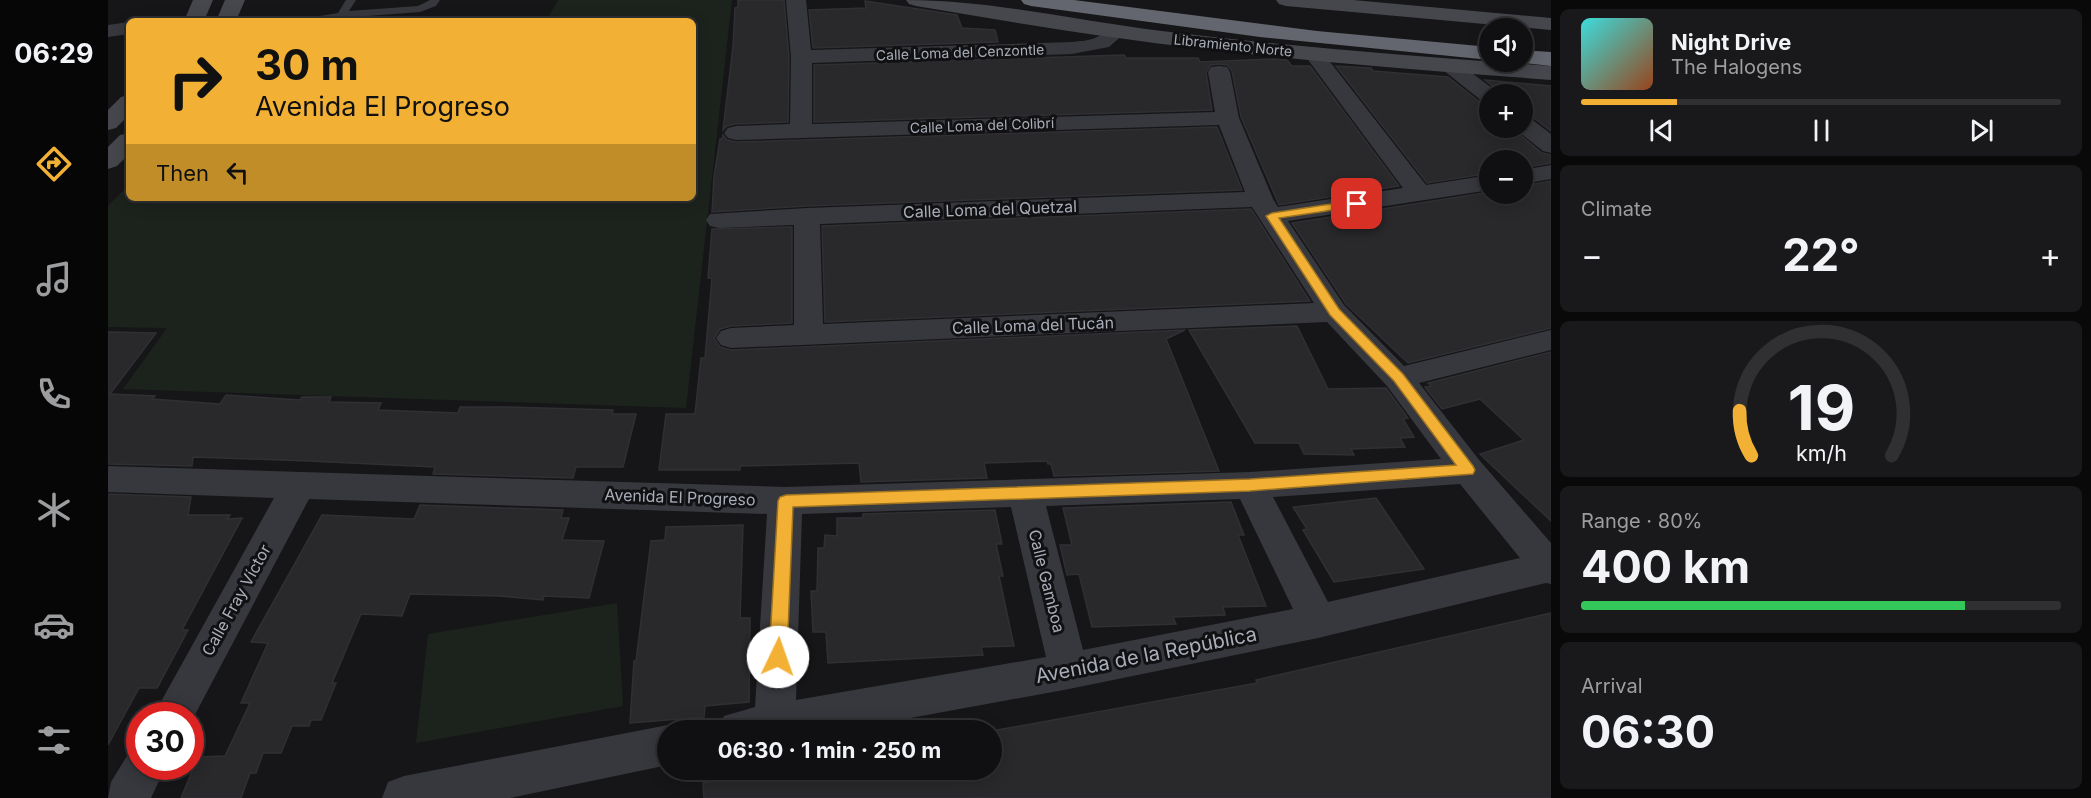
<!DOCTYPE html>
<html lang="en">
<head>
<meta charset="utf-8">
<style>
	:root { --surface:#101012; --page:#19191b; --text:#f1f3f6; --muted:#9c9d9f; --line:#303032; --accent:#f2b134 }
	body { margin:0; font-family:Inter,sans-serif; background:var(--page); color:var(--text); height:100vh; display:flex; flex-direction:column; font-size:22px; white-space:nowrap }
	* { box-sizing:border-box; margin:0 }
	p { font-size:20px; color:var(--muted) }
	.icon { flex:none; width:33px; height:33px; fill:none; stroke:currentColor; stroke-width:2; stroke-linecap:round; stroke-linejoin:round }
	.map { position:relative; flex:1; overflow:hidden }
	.panel { display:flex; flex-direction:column; gap:9px; padding:9px; background:#09090a; width:540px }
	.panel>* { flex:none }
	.banner { position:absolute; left:18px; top:18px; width:570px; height:183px; border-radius:9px; box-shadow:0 3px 15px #0003,0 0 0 2px var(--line); background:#f2b134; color:#111; overflow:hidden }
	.fabs { position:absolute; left:1371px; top:18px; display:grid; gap:12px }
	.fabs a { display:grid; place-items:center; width:54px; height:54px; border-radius:50%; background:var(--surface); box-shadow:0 3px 15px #0003,0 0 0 2px var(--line); font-size:30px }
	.speed { position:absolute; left:18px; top:702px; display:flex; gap:12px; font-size:30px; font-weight:700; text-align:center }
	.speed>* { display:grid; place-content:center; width:78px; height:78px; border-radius:50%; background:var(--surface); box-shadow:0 3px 15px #0003,0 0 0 2px var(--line); line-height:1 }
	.speed .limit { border:9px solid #d22; background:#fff; color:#111 }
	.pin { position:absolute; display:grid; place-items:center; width:51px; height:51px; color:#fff; margin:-26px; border-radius:12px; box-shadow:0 3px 9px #0006 }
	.me { position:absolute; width:66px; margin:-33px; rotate:3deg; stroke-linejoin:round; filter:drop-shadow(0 0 4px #0008) }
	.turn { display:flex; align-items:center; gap:21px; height:126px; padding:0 30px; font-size:27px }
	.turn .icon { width:78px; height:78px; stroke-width:2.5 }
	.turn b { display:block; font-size:42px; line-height:51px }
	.then { display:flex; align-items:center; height:57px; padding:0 30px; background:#0003; gap:12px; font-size:22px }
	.big { font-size:45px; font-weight:700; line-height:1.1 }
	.panel .widget { flex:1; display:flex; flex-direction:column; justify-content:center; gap:9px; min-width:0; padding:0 21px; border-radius:9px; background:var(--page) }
	.panel .dial { align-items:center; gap:0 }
	.dial svg { height:156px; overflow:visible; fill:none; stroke:var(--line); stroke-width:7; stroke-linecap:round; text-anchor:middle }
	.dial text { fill:var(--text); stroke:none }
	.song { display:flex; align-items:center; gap:18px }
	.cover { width:72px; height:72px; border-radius:9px; background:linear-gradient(135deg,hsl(180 70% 55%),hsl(20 70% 35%)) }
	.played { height:6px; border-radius:3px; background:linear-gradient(90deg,var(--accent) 20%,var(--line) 20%) }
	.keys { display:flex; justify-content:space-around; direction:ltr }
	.heat { display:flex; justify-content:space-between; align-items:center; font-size:33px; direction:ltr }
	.charge { height:9px; border-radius:4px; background:linear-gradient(90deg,#34c759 80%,var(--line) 0) }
	.trip { position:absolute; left:549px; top:720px; width:345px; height:60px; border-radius:30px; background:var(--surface); box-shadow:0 3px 15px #0003,0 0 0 2px var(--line); font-weight:700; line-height:60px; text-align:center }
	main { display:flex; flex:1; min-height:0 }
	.tab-bar { display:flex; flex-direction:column; width:108px; justify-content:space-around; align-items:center; background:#060607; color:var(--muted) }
	.tab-bar .icon { width:42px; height:42px }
	.tab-bar .selected { color:var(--accent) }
	.tab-bar b { font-size:27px; color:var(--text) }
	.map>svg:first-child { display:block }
</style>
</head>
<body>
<main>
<nav class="tab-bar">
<b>06:29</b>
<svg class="icon selected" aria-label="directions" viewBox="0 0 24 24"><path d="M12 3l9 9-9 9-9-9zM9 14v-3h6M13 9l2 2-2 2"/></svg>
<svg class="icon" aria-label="music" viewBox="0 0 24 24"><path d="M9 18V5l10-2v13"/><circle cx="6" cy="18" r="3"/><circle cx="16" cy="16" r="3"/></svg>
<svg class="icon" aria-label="phone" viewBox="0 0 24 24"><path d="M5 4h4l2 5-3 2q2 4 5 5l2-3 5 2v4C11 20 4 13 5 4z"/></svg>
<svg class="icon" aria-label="climate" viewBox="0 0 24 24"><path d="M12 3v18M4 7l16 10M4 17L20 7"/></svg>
<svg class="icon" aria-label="car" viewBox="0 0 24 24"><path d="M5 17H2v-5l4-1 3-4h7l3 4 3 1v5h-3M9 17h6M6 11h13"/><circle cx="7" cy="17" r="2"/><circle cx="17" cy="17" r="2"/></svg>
<svg class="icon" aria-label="filters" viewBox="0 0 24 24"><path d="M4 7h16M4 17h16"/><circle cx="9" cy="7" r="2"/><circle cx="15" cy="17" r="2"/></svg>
</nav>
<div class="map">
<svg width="1443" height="798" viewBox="0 0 1443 798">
	<rect width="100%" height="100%" fill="#161618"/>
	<g fill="#1c231d">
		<polygon points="450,0 624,0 578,408 15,389 59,328 0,327 0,206 21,185 21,198 585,198 585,21 438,21"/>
		<polygon points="509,603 515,706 308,743 320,634"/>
	</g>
	<g fill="#29292c" stroke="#303034" stroke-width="1.5">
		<polygon points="630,0 676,0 681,57 680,122 627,124 619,126 615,130 625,46 627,8 630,7"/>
		<polygon points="757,1 849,15 854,28 887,30 890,42 705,48 701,10 758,8"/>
		<polygon points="1016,55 1018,58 1090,58 1092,62 1167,59 1179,60 1184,66 1202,66 1291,186 1171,205 1133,117 1124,71 1119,65 1111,64 1103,65 1098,72 1104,110 706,122 706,65"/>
		<polygon points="1228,66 1263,68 1265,71 1340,77 1373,103 1382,105 1382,128 1404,128 1434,153 1443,155 1443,163 1414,168 1414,160 1382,160 1382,173 1319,183"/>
		<polygon points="1377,80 1443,86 1443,131 1423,116 1414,114 1414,94 1394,94"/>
		<polygon points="1109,127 1134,190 699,206 604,212 606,176 612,139 614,139 615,135 619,140 628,142"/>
		<polygon points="1443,181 1443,328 1300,363 1238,304 1184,223 1382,192 1414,194 1414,186"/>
		<polygon points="1143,209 1202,301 717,322 714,226"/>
		<polygon points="684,227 684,323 623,326 612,329 606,338 612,347 623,350 1077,330 1058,339 1111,471 946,476 943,464 940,464 939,461 876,463 879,478 753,482 751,463 632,466 632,470 551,470 558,414 587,414 593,358 597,358 604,278 600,278 604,229"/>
		<polygon points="1189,326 1220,389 1278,388 1300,418 1295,419 1306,437 1292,438 1297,447 1243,449 1246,455 1196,454 1191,443 1147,443 1081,330"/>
		<polygon points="0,332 48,333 2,394 47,396 44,399 112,404 118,395 192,400 194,397 223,397 221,402 273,403 270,410 350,413 352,407 397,407 505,410 504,414 528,414 515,467 468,467 465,478 325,474 327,467 201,461 85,457 84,466 0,464"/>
		<polygon points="1443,352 1443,521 1372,454 1416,440 1372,399 1334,409 1317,387 1324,386 1320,383"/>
		<polygon points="0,494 83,497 80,515 122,515 119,519 134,518 74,630 80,630 49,688 31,688 0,745"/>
		<polygon points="1268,498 1316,569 1226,582 1195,530 1199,529 1185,507"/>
		<polygon points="1123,502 1136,535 1130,535 1158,606 1115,607 1117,615 1065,617 1068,624 984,627 971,574 959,575 952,545 964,545 955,508"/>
		<polygon points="312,505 455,510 453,518 461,518 454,540 496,541 481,598 436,596 435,600 391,596 302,594 294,616 253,614 224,683 228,683 213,720 203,720 201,726 184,726 173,753 155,753 148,773 142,773 133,798 73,798 90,757 117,756 142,703 133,703 160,643 143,642 214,515 306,519"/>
		<polygon points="887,510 894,544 888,544 895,576 891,576 906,646 873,647 875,655 720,663 718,632 705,632 703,591 709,591 710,548 716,548 717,535 729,536 729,518 755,518 755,514"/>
		<polygon points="635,525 632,618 642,618 641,702 597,706 596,717 522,723 526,661 528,661 543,541 557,540 558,527"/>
		<polygon points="1443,613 1443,798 596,798 595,783 673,770 884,770 884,731 1149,683 1148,680"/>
	</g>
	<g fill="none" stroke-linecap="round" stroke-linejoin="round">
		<polygon fill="#37383d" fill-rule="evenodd" points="238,0 248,0 241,11 310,6 322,0 332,0 328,6 312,12 195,21 200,18 230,13"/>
		<g fill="#37383d" fill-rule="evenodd">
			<path d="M678,0H698L703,50L964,42C971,41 982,41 989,37C999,32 1002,24 1015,28L1018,32L1001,47L964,54L704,63V124L1107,112L1100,72L1103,67L1111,66L1119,67L1122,72L1131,118L1165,199L1170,207L1295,188L1195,53L1198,49L1205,47L1212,49L1318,185L1382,175V190L1180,221L1236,305L1296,366L1443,330V350L1311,383L1372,461L1443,543V584L1438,583L1210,638L961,689L737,730H610L616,716L647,707L659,514L201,499L82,724V716H45L166,498L0,492V466L677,487L1142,472L1333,459L1279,386L1219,322L623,348L613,345L608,338L613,331L623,328L686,325V225L611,228L602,226L598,220L602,214L699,208L1137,192L1111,125L628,140L620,138L616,133L620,128L628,126L682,124L683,57ZM1144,207L1206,303L715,324L712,224ZM1352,484L1412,558L1220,602L1165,497ZM1132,499L1185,609L975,650L938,506ZM903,507L938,657L688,700L694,514Z"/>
			<polygon points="21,22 21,34 0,37 0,25"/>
			<polygon points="1342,60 1349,62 1392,94 1382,94 1382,103 1374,101 1335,70 1331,66 1335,62"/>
			<polygon points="1414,116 1422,118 1443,134 1443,153 1435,151 1406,128 1414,128"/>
			<polygon points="1443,165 1443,179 1414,184 1414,170"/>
			<polygon points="560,725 575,730 560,730 560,765 402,798 274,798 280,782 296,776"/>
			<polygon points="32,747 32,766 58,766 43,798 0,798 3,782 22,751"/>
		</g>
		<g fill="#45474d" fill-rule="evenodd">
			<polygon points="85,0 105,0 96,21 76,21"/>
			<polygon points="117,0 137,0 128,21 108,21"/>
			<path d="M798,0C883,0 970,21 1054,31C1183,47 1313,57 1443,66V80C1298,69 1153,58 1010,38C942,29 875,17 808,6L801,4Z"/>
			<polygon points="1168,0 1245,0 1443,18 1443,30 1178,6 1171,4"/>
			<polygon points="21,95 21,115 8,128 0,130 0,110 13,97"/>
			<polygon points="21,133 21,154 9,166 0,169 0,147 12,135"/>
		</g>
		<g fill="#63666e" fill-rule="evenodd">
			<polygon points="913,0 966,0 1209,31 1382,47 1382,60 1152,37 923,6 916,4"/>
			<polygon points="1414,50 1443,52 1443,66 1406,62 1414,62"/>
		</g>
	</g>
	<polygon fill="#f2b134" stroke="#9d7322" stroke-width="1.5" points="1249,200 1254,204 1252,206 1171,218 1231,309 1295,374 1365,466 1367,470 1365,474 1142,491 685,507 679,657 676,662 670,664 664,662 661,657 670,501 672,497 678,495 1142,479 1348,465 1286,381 1222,315 1158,216 1164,213"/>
	<g text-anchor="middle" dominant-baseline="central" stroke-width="6" stroke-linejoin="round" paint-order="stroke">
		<g font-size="14" fill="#a8adb8" stroke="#111113">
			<text transform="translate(1125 45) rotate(6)">Libramiento Norte</text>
			<text transform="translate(852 52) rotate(-2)">Calle Loma del Cenzontle</text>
			<text transform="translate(874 125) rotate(-2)">Calle Loma del Colibrí</text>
		</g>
		<g font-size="16" fill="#a8adb8" stroke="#111113">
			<text transform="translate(882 209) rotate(-2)">Calle Loma del Quetzal</text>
			<text transform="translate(925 325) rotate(-2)">Calle Loma del Tucán</text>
			<text transform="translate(572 497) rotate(2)">Avenida El Progreso</text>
			<text transform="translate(939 581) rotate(76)">Calle Gamboa</text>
			<text transform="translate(128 600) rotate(-61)">Calle Fray Víctor</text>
		</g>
		<g font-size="20" fill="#a8adb8" stroke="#111113">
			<text transform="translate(1038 655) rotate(-11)">Avenida de la República</text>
		</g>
	</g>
</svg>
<div class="fabs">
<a><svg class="icon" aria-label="sound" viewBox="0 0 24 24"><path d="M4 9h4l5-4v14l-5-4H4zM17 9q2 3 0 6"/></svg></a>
<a>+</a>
<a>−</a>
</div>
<div class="speed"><div class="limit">30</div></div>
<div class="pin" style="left:1249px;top:204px;background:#d93025"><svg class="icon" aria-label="arrive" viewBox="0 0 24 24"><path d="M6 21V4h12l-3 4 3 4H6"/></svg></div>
<svg class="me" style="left:670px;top:657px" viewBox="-20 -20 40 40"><circle r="19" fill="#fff"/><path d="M0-13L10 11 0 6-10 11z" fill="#f2b134"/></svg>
<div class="trip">06:30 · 1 min · 250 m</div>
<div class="banner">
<div class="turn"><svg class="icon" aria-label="right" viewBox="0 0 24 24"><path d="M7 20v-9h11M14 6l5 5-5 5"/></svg><div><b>30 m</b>Avenida El Progreso</div></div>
<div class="then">Then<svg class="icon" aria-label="left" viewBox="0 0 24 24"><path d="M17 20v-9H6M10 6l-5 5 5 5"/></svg></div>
</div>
</div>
<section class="panel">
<div class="widget">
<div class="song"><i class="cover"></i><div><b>Night Drive</b><p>The Halogens</p></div></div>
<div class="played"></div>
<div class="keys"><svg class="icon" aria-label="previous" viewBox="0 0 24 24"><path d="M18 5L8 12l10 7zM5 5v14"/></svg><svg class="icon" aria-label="pause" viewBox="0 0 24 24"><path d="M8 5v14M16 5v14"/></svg><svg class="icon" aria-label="next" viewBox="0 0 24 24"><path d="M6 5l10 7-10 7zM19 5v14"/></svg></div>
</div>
<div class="widget"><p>Climate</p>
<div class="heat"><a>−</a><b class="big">22°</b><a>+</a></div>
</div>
<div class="widget dial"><svg viewBox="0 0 100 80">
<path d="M14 69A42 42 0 1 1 86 69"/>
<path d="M14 69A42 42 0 0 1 8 46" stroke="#f2b134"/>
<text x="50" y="56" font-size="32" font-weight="700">19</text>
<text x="50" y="72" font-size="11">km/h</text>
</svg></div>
<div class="widget"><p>Range · 80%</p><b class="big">400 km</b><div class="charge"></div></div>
<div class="widget"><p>Arrival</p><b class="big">06:30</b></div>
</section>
</main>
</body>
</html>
